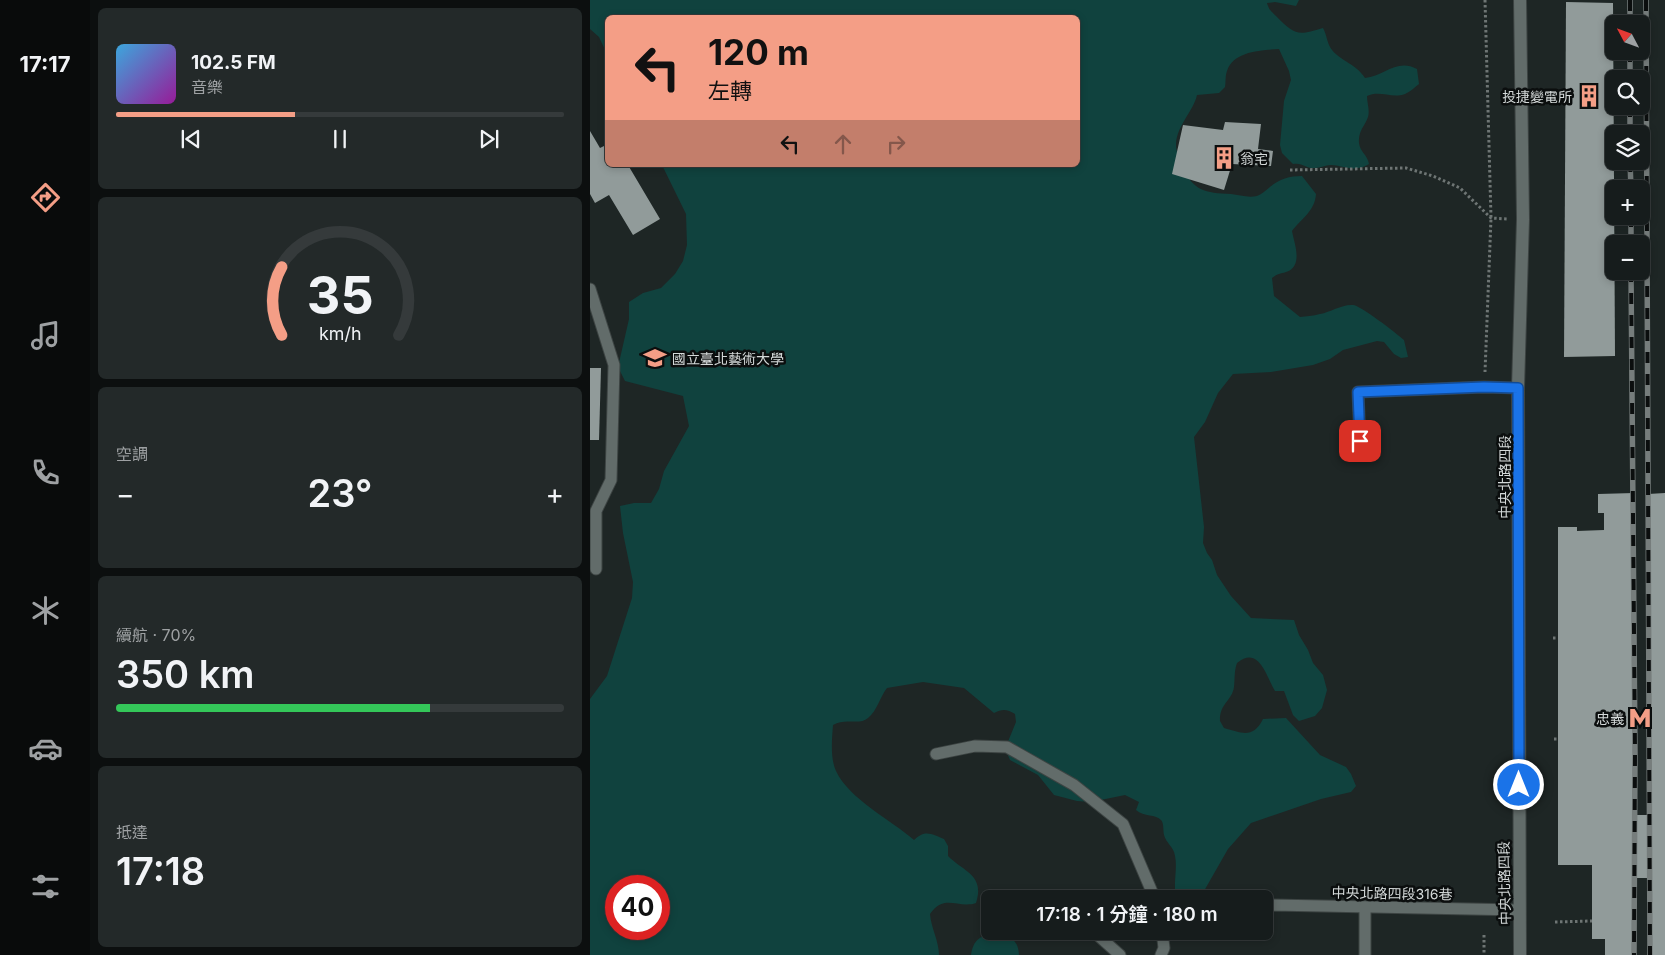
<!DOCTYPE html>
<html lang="zh-TW">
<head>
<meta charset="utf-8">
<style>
	:root { --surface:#161c1c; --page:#232929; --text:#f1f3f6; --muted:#9ea1a3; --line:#353a3b; --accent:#f49e86 }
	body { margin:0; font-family:Inter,"Noto Sans TC",sans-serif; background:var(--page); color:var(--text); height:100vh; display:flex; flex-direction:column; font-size:19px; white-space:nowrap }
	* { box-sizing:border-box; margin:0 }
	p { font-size:16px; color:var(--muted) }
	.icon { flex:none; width:28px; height:28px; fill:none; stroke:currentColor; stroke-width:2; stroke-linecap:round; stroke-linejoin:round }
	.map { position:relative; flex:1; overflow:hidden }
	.details { display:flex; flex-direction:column; gap:8px; padding:8px; background:#0c0f0f; width:500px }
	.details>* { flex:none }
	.guide { position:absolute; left:15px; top:15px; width:475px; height:152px; border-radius:8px; box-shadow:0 2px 8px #0003,0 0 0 1px var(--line); background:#f49e86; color:#111; overflow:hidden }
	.needle { width:32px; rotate:311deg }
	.fabs { position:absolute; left:1015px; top:15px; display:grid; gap:10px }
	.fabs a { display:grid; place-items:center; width:45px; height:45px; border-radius:8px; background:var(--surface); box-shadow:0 2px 8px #0003,0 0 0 1px var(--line); font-size:25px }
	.speed { position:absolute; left:15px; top:875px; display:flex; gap:10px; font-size:25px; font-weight:700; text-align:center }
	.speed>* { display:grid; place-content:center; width:65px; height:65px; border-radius:50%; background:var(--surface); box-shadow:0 2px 8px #0003,0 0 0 1px var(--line); line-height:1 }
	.speed .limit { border:8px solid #d22; background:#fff; color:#111 }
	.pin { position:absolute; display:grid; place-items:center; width:42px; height:42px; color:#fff; margin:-21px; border-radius:10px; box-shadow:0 2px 8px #0006 }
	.me { position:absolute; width:55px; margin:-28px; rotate:0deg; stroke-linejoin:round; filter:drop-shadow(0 0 4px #0008) }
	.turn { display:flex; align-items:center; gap:18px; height:105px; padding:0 20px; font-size:22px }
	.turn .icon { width:65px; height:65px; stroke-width:2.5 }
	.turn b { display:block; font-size:35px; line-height:42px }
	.lanes { display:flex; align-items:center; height:48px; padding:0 20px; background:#0003; justify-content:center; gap:25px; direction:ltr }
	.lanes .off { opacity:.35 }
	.big { font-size:38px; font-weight:600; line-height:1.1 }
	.details .card { flex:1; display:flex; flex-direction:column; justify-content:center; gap:8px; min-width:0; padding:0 18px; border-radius:8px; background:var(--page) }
	.details .dial { align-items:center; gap:0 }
	.dial svg { height:130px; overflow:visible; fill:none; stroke:var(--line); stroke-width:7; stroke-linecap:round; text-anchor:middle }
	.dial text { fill:var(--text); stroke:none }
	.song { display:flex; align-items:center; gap:15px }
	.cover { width:60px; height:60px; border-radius:8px; background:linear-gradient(135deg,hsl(200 70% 55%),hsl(300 70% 35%)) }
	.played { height:5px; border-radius:2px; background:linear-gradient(90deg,var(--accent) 40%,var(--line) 40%) }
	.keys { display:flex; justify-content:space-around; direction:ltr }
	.heat { display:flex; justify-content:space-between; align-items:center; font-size:28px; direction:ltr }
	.charge { height:8px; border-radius:4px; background:linear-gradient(90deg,#34c759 70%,var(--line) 0) }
	.trip { position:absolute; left:391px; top:890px; width:292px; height:50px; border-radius:8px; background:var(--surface); box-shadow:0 2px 8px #0003,0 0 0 1px var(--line); font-weight:600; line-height:50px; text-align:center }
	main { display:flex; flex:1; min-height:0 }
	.dock { display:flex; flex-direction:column; width:90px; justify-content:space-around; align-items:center; background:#090b0b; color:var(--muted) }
	.dock .icon { width:35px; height:35px }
	.dock .on { color:var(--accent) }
	.dock b { font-size:22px; color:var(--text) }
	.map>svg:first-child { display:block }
</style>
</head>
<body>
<main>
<nav class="dock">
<b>17:17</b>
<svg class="icon on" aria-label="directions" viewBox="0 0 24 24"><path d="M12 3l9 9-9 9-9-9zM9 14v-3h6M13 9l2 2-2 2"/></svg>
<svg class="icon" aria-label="music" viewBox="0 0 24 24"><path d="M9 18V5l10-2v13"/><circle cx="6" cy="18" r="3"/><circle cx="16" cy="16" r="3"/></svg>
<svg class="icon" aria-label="phone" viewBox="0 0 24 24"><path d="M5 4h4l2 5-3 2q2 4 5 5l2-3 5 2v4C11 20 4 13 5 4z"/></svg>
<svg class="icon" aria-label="climate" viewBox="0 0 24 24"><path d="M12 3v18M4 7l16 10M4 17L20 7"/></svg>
<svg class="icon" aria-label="car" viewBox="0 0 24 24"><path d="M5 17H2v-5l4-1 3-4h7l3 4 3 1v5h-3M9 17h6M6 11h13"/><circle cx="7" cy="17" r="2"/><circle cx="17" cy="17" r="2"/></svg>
<svg class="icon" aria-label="filters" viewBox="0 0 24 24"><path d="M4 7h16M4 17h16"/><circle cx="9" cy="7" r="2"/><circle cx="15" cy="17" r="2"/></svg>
</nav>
<section class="details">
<div class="card">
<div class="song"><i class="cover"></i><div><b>102.5 FM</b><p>音樂</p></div></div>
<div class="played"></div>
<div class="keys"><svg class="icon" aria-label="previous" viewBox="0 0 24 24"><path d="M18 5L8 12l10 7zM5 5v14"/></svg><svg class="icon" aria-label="pause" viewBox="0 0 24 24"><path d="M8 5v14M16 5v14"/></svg><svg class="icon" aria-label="next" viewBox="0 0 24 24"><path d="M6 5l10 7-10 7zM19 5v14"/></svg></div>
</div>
<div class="card dial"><svg viewBox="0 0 100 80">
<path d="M14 69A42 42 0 1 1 86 69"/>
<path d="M14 69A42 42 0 0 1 14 27" stroke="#f49e86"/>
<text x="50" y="56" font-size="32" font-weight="700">35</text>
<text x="50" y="72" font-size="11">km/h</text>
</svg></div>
<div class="card"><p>空調</p>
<div class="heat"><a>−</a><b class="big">23°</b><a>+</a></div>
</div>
<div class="card"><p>續航 · 70%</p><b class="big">350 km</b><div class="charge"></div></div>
<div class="card"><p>抵達</p><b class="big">17:18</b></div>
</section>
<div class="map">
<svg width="1075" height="955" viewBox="0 0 1075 955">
	<rect width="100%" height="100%" fill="#1e2625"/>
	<g fill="#10423e" fill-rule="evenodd">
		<path d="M0,0H709L706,6L685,2L677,3C679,10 681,11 686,16C705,35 707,36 733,28C737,35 737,44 742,50C752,62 765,63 775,78C794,76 807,58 827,69L829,84C825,87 820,92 815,94C802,99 790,90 777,96C777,103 780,110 778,117C775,126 768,131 769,143C770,152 777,154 779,164C763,173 757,166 741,165C735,165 731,168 725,168C716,169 713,162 703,164L692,153L690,145L694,101L701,80L699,71L689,49C672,50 643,51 637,71C635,76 636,82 635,87L629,93L607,95C603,112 587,125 586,144C586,152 589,159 592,166C603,191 615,193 641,194C649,195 658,198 667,196C672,194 676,190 680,187C689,179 700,176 712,176L726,194C725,211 711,219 702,231C704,243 714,266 696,272C690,274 688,273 682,278L684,296L710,317C716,316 723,316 730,314C741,312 752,304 763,305C770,305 806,333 814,340L818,357L811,358L804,354L794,342L787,341L753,350L740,359L723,365L681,372L643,374L628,393L615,422L604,437L614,527L613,543L617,553L622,560L627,575L641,596L661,618L704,620L709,635L718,650L723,663L733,675L737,690L732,708L725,716L709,721L703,715L694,691H685C676,676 669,645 647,663C644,671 645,679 644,687C642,701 629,704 630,721L634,728C652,733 663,739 673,719L696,718L730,755L756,767L761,774L766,786L761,792L731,799L661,823L638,849L610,898L587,899C582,886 588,870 585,856C584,847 576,843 574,835C573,830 574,823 571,820C566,814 554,817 546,810L549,802L535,795L501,802L487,801L464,795L448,775L420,760L417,753V744L426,722L425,714C417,709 412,709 404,713L374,688L333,682L297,688C290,697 287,711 278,718C269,726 256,717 243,725C242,738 240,758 246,771C259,799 301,820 324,840C335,829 342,834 354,839L358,846V856C374,872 395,875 386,903C368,909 354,893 340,914C341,928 349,941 349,955H0V699L17,676L42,598L43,582L33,533L30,506L44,503H61L69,489L74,471L99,426L93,396L35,381L28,367L39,319V302L53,293L71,288L85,274L93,261L97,245L96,214L72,165H488V18H18L17,54L9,37L0,29ZM26,886H69V929H26Z"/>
		<path d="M404,933C419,936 428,938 429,955H381C383,940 390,936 404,933Z"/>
	</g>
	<g fill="#919b9a">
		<polygon points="976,2 1023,3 1025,356 974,357"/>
		<polygon points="635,122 671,124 668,149 683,151 681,166 642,164 634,190 582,174 593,125 633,130"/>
		<polygon points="0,131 10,148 18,144 18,165 38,165 70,219 43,235 19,195 5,203 0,194"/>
		<polygon points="0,368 11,368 9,440 0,440"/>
		<polygon points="1044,493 1044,815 1058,815 1058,494 1075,493 1075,955 1059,955 1058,878 1044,878 1044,955 1015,955 1015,939 1002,939 1002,865 968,865 968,527 987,527 987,531 1014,530 1014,513 1008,513 1008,494"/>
	</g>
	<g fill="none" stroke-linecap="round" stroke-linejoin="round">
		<defs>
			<g id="service">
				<polyline points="0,289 24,365 21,480 6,511 6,569"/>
				<polyline points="770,441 768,392 894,387 928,388"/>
				<polyline points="346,754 385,746 417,747 484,785 533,824 565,899"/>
				<polyline points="675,908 683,905 929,910"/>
				<polyline points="503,931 530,955"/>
				<polyline points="571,955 574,948 572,931"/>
				<polyline points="775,955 775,907"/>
			</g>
			<polyline id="tertiary" points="930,0 933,219 928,388 930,955"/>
		</defs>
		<use href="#service" stroke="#3d4443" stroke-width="13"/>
		<use href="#tertiary" stroke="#3d4443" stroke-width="14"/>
		<g stroke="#6e7574" stroke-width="3" stroke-dasharray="2.5 2.5" stroke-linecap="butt">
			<polyline points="895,0 901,218 895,372"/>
			<polyline points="700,170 816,168 843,176 870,188 901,218 917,219"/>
			<polyline points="963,638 968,638"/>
			<polyline points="964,739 968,739"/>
			<polyline points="965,922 1002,921"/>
			<polyline points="894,935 894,955"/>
		</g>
		<use href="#service" stroke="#626c6a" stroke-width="11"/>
		<use href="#tertiary" stroke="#626c6a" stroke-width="12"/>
		<defs>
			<g id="rail">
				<polyline points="1040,0 1040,24"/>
				<polyline points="1056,0 1060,955"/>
				<polyline points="1040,51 1040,79"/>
				<polyline points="1040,106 1040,134"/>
				<polyline points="1040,161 1041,189"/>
				<polyline points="1041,216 1041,244"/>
				<polyline points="1041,271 1045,752 1044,955"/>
			</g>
		</defs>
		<use href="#rail" stroke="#767d7c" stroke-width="5.5"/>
		<use href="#rail" stroke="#0b0e0e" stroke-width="4" stroke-dasharray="11" stroke-linecap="butt"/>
	</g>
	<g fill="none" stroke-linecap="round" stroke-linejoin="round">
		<defs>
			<polyline id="route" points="770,441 768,392 894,387 928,388 929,785"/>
		</defs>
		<use href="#route" stroke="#114b97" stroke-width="12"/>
		<use href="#route" stroke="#1a73e8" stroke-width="9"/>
	</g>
	<defs>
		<symbol id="building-bare" viewBox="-9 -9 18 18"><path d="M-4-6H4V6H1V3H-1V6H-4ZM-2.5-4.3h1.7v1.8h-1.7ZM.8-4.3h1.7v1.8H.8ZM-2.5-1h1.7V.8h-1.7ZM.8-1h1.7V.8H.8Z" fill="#f49e86" stroke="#0b0e0e" stroke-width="2.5" paint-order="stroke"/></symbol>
		<symbol id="university-bare" viewBox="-9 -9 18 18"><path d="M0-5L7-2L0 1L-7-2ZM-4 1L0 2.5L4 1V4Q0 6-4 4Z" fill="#f49e86" stroke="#0b0e0e" stroke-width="2.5" paint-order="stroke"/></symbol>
		<symbol id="metro-bare" viewBox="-9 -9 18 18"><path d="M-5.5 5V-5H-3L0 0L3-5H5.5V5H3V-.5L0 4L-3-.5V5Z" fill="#f49e86" stroke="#0b0e0e" stroke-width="2.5" paint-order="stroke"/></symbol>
	</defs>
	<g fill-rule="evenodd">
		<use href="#building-bare" x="983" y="80" width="32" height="32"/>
		<use href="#building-bare" x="618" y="142" width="32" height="32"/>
		<use href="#university-bare" x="49" y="342" width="32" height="32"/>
		<use href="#metro-bare" x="1034" y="702" width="32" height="32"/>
	</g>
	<g text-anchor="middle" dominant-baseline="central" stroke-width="5" stroke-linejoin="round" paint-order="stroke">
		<g font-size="14" fill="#d4d9d9" stroke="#0b0e0e" text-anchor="end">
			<text x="982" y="96">投捷變電所</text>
			<text x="650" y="158" text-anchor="start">翁宅</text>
			<text x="82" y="358" text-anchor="start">國立臺北藝術大學</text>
			<text x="1034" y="718">忠義</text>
		</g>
		<g font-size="14" fill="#d4d9d9" stroke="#0b0e0e">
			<text transform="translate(914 477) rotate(-90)">中央北路四段</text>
			<text transform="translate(914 883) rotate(-91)">中央北路四段</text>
			<text transform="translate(802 893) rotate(1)">中央北路四段316巷</text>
		</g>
	</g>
</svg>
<div class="fabs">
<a><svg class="needle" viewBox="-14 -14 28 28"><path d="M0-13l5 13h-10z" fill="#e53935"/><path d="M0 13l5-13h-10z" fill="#9ea1a3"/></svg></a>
<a><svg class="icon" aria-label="search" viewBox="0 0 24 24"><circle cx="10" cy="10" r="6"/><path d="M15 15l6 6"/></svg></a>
<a><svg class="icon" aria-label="layers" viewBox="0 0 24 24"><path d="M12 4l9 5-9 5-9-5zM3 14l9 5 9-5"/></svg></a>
<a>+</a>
<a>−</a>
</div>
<div class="speed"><div class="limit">40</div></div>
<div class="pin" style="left:770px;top:441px;background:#d93025"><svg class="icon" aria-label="arrive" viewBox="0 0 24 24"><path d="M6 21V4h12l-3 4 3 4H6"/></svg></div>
<svg class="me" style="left:929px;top:785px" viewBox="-20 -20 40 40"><circle r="17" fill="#1a73e8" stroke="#fff" stroke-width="3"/><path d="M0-11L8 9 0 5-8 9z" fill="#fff"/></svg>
<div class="trip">17:18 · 1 分鐘 · 180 m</div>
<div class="guide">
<div class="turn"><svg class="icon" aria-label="left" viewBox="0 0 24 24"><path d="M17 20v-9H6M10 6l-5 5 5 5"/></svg><div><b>120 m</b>左轉</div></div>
<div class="lanes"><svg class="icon" aria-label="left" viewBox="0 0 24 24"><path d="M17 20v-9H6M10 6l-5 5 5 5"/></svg><svg class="icon off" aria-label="ahead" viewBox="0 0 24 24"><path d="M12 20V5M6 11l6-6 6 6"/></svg><svg class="icon off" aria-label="right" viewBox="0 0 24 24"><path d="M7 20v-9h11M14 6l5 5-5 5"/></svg></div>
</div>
</div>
</main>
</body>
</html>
